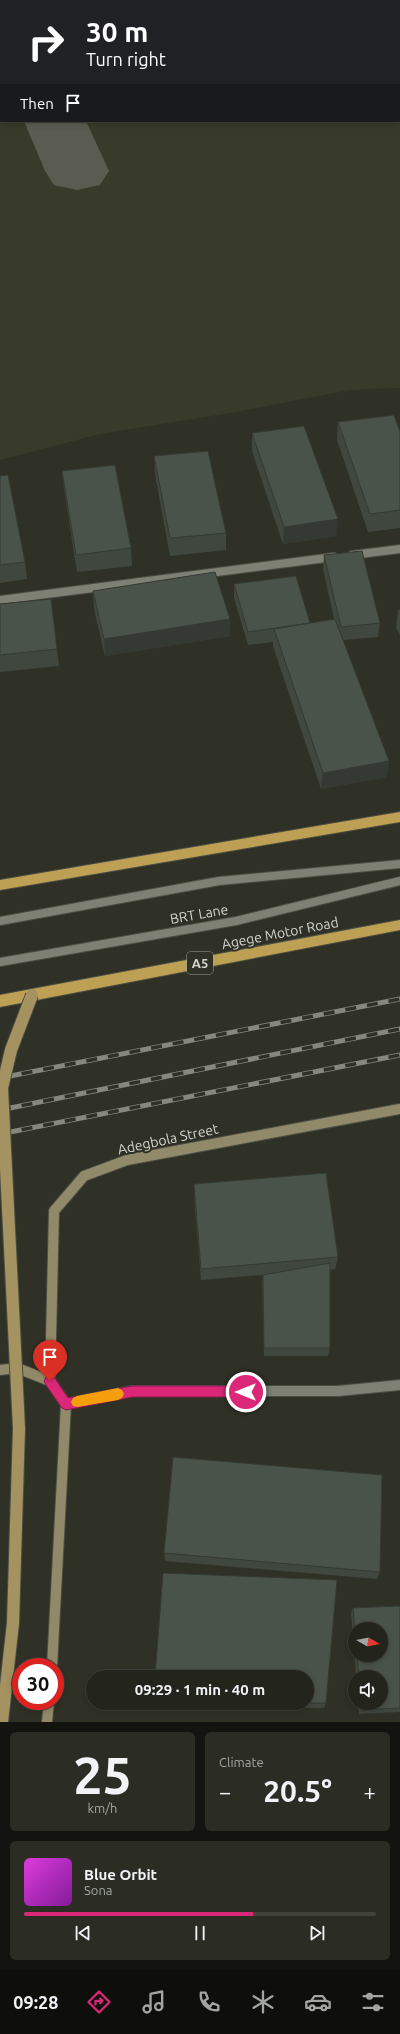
<!DOCTYPE html>
<html lang="en">
<head>
<meta charset="utf-8">
<style>
	:root { --surface:#23251c; --page:#2b2d25; --text:#f1f3f6; --muted:#a3a5a3; --line:#40423b; --accent:#db2777 }
	body { margin:0; font-family:Ubuntu,sans-serif; background:var(--page); color:var(--text); height:100vh; display:flex; flex-direction:column; font-size:15px; white-space:nowrap }
	* { box-sizing:border-box; margin:0 }
	p { font-size:13px; color:var(--muted) }
	.icon { flex:none; width:22px; height:22px; fill:none; stroke:currentColor; stroke-width:2; stroke-linecap:round; stroke-linejoin:round }
	.map { position:relative; height:1722px; overflow:hidden }
	.details { display:flex; flex-direction:column; gap:10px; padding:10px; background:#13140f; flex:1 }
	.details>* { flex:none }
	.top-card { position:absolute; left:0px; top:0px; width:400px; height:122px; box-shadow:0 2px 6px #0003,0 0 0 1px var(--line); background:#202124; color:#fff; overflow:hidden }
	.needle { width:26px; rotate:99deg }
	.tools { position:absolute; left:348px; top:1622px; display:grid; gap:8px }
	.tools a { display:grid; place-items:center; width:40px; height:40px; border-radius:50%; background:var(--surface); box-shadow:0 2px 6px #0003,0 0 0 1px var(--line); font-size:20px }
	.speed { position:absolute; left:12px; top:1658px; display:flex; gap:8px; font-size:20px; font-weight:700; text-align:center }
	.speed>* { display:grid; place-content:center; width:52px; height:52px; border-radius:50%; background:var(--surface); box-shadow:0 2px 6px #0003,0 0 0 1px var(--line); line-height:1 }
	.speed .limit { border:6px solid #d22; background:#fff; color:#111 }
	.pin { position:absolute; display:grid; place-items:center; width:34px; height:34px; color:#fff; margin:-41px -17px; border-radius:50% 50% 50% 0; rotate:-45deg; box-shadow:0 0 4px #0007 }
	.pin .icon { rotate:45deg }
	.me { position:absolute; width:44px; margin:-22px; rotate:270deg; stroke-linejoin:round; filter:drop-shadow(0 0 3px #0008) }
	.turn { display:flex; align-items:center; gap:14px; height:84px; padding:0 20px; font-size:18px }
	.turn .icon { width:52px; height:52px; stroke-width:2.5 }
	.turn b { display:block; font-size:28px; line-height:34px }
	.then { display:flex; align-items:center; height:38px; padding:0 20px; background:#0003; gap:8px; font-size:15px }
	.big { font-size:30px; font-weight:700; line-height:1.1 }
	.details .card { flex:1; display:flex; flex-direction:column; justify-content:center; gap:6px; min-width:0; padding:0 14px; border-radius:6px; background:var(--page) }
	.details .dial { align-items:center; gap:0 }
	.dial b { font-size:52px; line-height:1 }
	.song { display:flex; align-items:center; gap:12px }
	.cover { width:48px; height:48px; border-radius:6px; background:linear-gradient(135deg,hsl(300 70% 55%),hsl(290 70% 35%)) }
	.played { height:4px; border-radius:2px; background:linear-gradient(90deg,var(--accent) 65%,var(--line) 65%) }
	.keys { display:flex; justify-content:space-around; direction:ltr }
	.heat { display:flex; justify-content:space-between; align-items:center; font-size:22px; direction:ltr }
	.details .tiles { flex:1; display:grid; gap:10px; grid-template-columns:1fr 1fr }
	.card:last-child { grid-column:span 2 }
	.trip { position:absolute; left:86px; top:1670px; width:228px; height:40px; border-radius:20px; background:var(--surface); box-shadow:0 2px 6px #0003,0 0 0 1px var(--line); font-weight:700; line-height:40px; text-align:center }
	.dock { display:flex; height:64px; justify-content:space-around; align-items:center; background:#0e0f0b; color:var(--muted) }
	.dock .icon { width:28px; height:28px }
	.dock .on { color:var(--accent) }
	.dock b { font-size:18px; color:var(--text) }
	.map>svg:first-child { display:block }
</style>
</head>
<body>
<div class="map">
<svg width="400" height="1722" viewBox="0 0 400 1722">
	<rect width="100%" height="100%" fill="#2f3126"/>
	<path fill="#383b29" fill-rule="evenodd" d="M0,0H400V388L350,390L230,413L100,434L0,460ZM1,1H399V121H1Z"/>
	<g fill="none" stroke-linecap="round" stroke-linejoin="round">
		<g fill="#5a5c52" fill-rule="evenodd">
			<polygon points="0,0 32,0 32,1 1,1 1,18"/>
			<polygon points="24,121 86,121 109,171 100,185 77,190 54,185 45,171"/>
		</g>
		<defs>
			<g id="lane">
				<polyline points="0,921 219,881 400,864"/>
				<polyline points="0,962 236,921 400,881"/>
			</g>
			<g id="street-far1">
				<polyline points="352,555 400,549"/>
				<polyline points="0,600 334,557"/>
			</g>
			<polyline id="street" points="66,1404 132,1391 338,1391 400,1385"/>
			<g id="secondary">
				<polyline points="0,1370 17,1368 50,1381 66,1404 52,1667"/>
				<polyline points="50,1381 54,1211 84,1176 127,1160 400,1109"/>
				<polyline points="47,1722 49,1701"/>
			</g>
			<g id="highway">
				<polygon points="400,812 400,822 0,890 0,880"/>
				<polygon points="400,920 400,930 0,1007 0,995"/>
			</g>
		</defs>
		<use href="#lane" stroke="#4c4e44" stroke-width="10"/>
		<use href="#street-far1" stroke="#4c4e44" stroke-width="10"/>
		<use href="#street" stroke="#4c4e44" stroke-width="12"/>
		<use href="#secondary" stroke="#4c4e44" stroke-width="12"/>
		<use href="#highway" stroke="#4c4e44" stroke-width="2"/>
		<use href="#lane" stroke="#7e8073" stroke-width="8"/>
		<use href="#street-far1" stroke="#7e8073" stroke-width="8"/>
		<use href="#street" stroke="#7e8073" stroke-width="10"/>
		<use href="#secondary" stroke="#918a6a" stroke-width="10"/>
		<use href="#highway" fill="#bda054" fill-rule="evenodd"/>
		<defs>
			<g id="rail">
				<polyline points="0,1078 400,999"/>
				<polyline points="0,1110 400,1029"/>
				<polyline points="0,1134 400,1055"/>
			</g>
		</defs>
		<use href="#rail" stroke="#86887f" stroke-width="5"/>
		<use href="#rail" stroke="#2f3126" stroke-width="3.5" stroke-dasharray="11" stroke-linecap="butt"/>
		<defs>
			<polyline id="primary-bridge" points="2,1722 13,1623 19,1428 2,1088 11,1050 32,995"/>
		</defs>
		<use href="#primary-bridge" stroke="#4c4e44" stroke-width="14" stroke-linecap="butt"/>
		<use href="#primary-bridge" stroke="#a49360" stroke-width="12"/>
	</g>
	<g fill="#40473f" fill-rule="evenodd">
		<polygon points="338,422 400,432 400,528 368,532 337,440"/>
		<polygon points="252,433 336,536 283,544 252,451"/>
		<polygon points="154,456 226,533 226,550 170,556 155,474"/>
		<polygon points="62,471 131,548 132,566 77,572 64,489"/>
		<polygon points="0,476 25,562 27,579 0,583"/>
		<polygon points="324,555 380,623 378,637 343,640 389,761 386,777 321,789 273,646 273,642 248,645 234,598 234,584 310,623 334,619 323,569"/>
		<polygon points="93,591 230,636 105,656 94,609"/>
		<polygon points="51,599 59,666 0,672 0,604"/>
		<polygon points="398,610 400,610 400,636 396,627"/>
		<polygon points="194,1184 338,1257 335,1269 330,1270 330,1348 328,1356 264,1356 262,1284 263,1275 201,1280 194,1197"/>
		<polygon points="164,1553 380,1572 377,1579 165,1561"/>
		<path d="M400,1606V1712L359,1714L358,1703H381V1677H356L351,1613L353,1608ZM355,1629L381,1655H355Z"/>
		<polygon points="153,1703 326,1703 324,1708 154,1707"/>
	</g>
	<g fill="#343a33">
		<polygon points="338,519 336,536 283,544 284,527"/>
		<polygon points="230,619 230,636 105,656 104,639"/>
		<polygon points="389,761 386,777 321,789 323,773"/>
	</g>
	<g fill="#4a5349" stroke="#343a33">
		<polygon points="394,415 400,432 400,510 370,514 338,422"/>
		<polygon points="304,426 338,519 284,527 252,433"/>
		<polygon points="208,451 226,533 170,538 154,456"/>
		<polygon points="115,465 131,548 76,555 62,471"/>
		<polygon points="8,475 25,562 0,565 0,476"/>
		<polygon points="362,551 380,623 341,627 324,555"/>
		<polygon points="215,572 230,619 104,639 93,591"/>
		<polygon points="296,576 310,623 248,632 234,584"/>
		<polygon points="51,599 57,649 0,655 0,604"/>
		<polygon points="335,619 389,761 323,773 274,629"/>
		<polygon points="326,1173 338,1257 201,1269 194,1184"/>
		<polygon points="330,1263 330,1348 264,1348 263,1275"/>
		<polygon points="173,1457 382,1475 380,1572 164,1553"/>
		<polygon points="163,1573 337,1580 326,1703 292,1703 307,1703 307,1677 155,1677"/>
		<polygon points="400,1606 400,1708 361,1710 361,1703 381,1703 381,1677 359,1677 357,1655 381,1655 381,1629 355,1629 355,1631 353,1608"/>
	</g>
	<polygon fill="#db2777" stroke="#8e194d" points="50,1375 54,1377 68,1398 132,1386 246,1386 250,1388 252,1392 250,1395 246,1397 132,1397 66,1410 62,1408 46,1385 44,1381 46,1377"/>
	<polygon fill="#f59e0b" points="118,1388 122,1390 124,1394 122,1398 118,1400 77,1407 73,1406 71,1402 73,1398 77,1396"/>
	<g text-anchor="middle" dominant-baseline="central" stroke-width="4" stroke-linejoin="round" paint-order="stroke">
		<rect fill="#2f3126" stroke="#a2a49c" stroke-width="1" x="187" y="952" width="26" height="22" rx="3"/>
		<g font-size="13" font-weight="bold" fill="#d3d5ce">
			<text x="200" y="963">A5</text>
		</g>
		<g font-size="14" fill="#d3d5ce" stroke="#2f3126">
			<text transform="translate(199 914) rotate(-10)">BRT Lane</text>
			<text transform="translate(280 933) rotate(-11)">Agege Motor Road</text>
			<text transform="translate(168 1139) rotate(-12)">Adegbola Street</text>
		</g>
	</g>
</svg>
<div class="tools">
<a><svg class="needle" viewBox="-14 -14 28 28"><path d="M0-13l5 13h-10z" fill="#e53935"/><path d="M0 13l5-13h-10z" fill="#a3a5a3"/></svg></a>
<a><svg class="icon" aria-label="sound" viewBox="0 0 24 24"><path d="M4 9h4l5-4v14l-5-4H4zM17 9q2 3 0 6"/></svg></a>
</div>
<div class="speed"><div class="limit">30</div></div>
<div class="pin" style="left:50px;top:1381px;background:#d93025"><svg class="icon" aria-label="arrive" viewBox="0 0 24 24"><path d="M6 21V4h12l-3 4 3 4H6"/></svg></div>
<svg class="me" style="left:246px;top:1392px" viewBox="-20 -20 40 40"><circle r="17" fill="#db2777" stroke="#fff" stroke-width="3"/><path d="M0-11L8 9 0 5-8 9z" fill="#fff"/></svg>
<div class="trip">09:29 · 1 min · 40 m</div>
<div class="top-card">
<div class="turn"><svg class="icon" aria-label="right" viewBox="0 0 24 24"><path d="M7 20v-9h11M14 6l5 5-5 5"/></svg><div><b>30 m</b>Turn right</div></div>
<div class="then">Then<svg class="icon" aria-label="arrive" viewBox="0 0 24 24"><path d="M6 21V4h12l-3 4 3 4H6"/></svg></div>
</div>
</div>
<section class="details">
<div class="tiles">
<div class="card dial"><b>25</b><p>km/h</p></div>
<div class="card"><p>Climate</p>
<div class="heat"><a>−</a><b class="big">20.5°</b><a>+</a></div>
</div>
<div class="card">
<div class="song"><i class="cover"></i><div><b>Blue Orbit</b><p>Sona</p></div></div>
<div class="played"></div>
<div class="keys"><svg class="icon" aria-label="previous" viewBox="0 0 24 24"><path d="M18 5L8 12l10 7zM5 5v14"/></svg><svg class="icon" aria-label="pause" viewBox="0 0 24 24"><path d="M8 5v14M16 5v14"/></svg><svg class="icon" aria-label="next" viewBox="0 0 24 24"><path d="M6 5l10 7-10 7zM19 5v14"/></svg></div>
</div>
</div>
</section>
<nav class="dock">
<b>09:28</b>
<svg class="icon on" aria-label="directions" viewBox="0 0 24 24"><path d="M12 3l9 9-9 9-9-9zM9 14v-3h6M13 9l2 2-2 2"/></svg>
<svg class="icon" aria-label="music" viewBox="0 0 24 24"><path d="M9 18V5l10-2v13"/><circle cx="6" cy="18" r="3"/><circle cx="16" cy="16" r="3"/></svg>
<svg class="icon" aria-label="phone" viewBox="0 0 24 24"><path d="M5 4h4l2 5-3 2q2 4 5 5l2-3 5 2v4C11 20 4 13 5 4z"/></svg>
<svg class="icon" aria-label="climate" viewBox="0 0 24 24"><path d="M12 3v18M4 7l16 10M4 17L20 7"/></svg>
<svg class="icon" aria-label="car" viewBox="0 0 24 24"><path d="M5 17H2v-5l4-1 3-4h7l3 4 3 1v5h-3M9 17h6M6 11h13"/><circle cx="7" cy="17" r="2"/><circle cx="17" cy="17" r="2"/></svg>
<svg class="icon" aria-label="filters" viewBox="0 0 24 24"><path d="M4 7h16M4 17h16"/><circle cx="9" cy="7" r="2"/><circle cx="15" cy="17" r="2"/></svg>
</nav>
</body>
</html>
